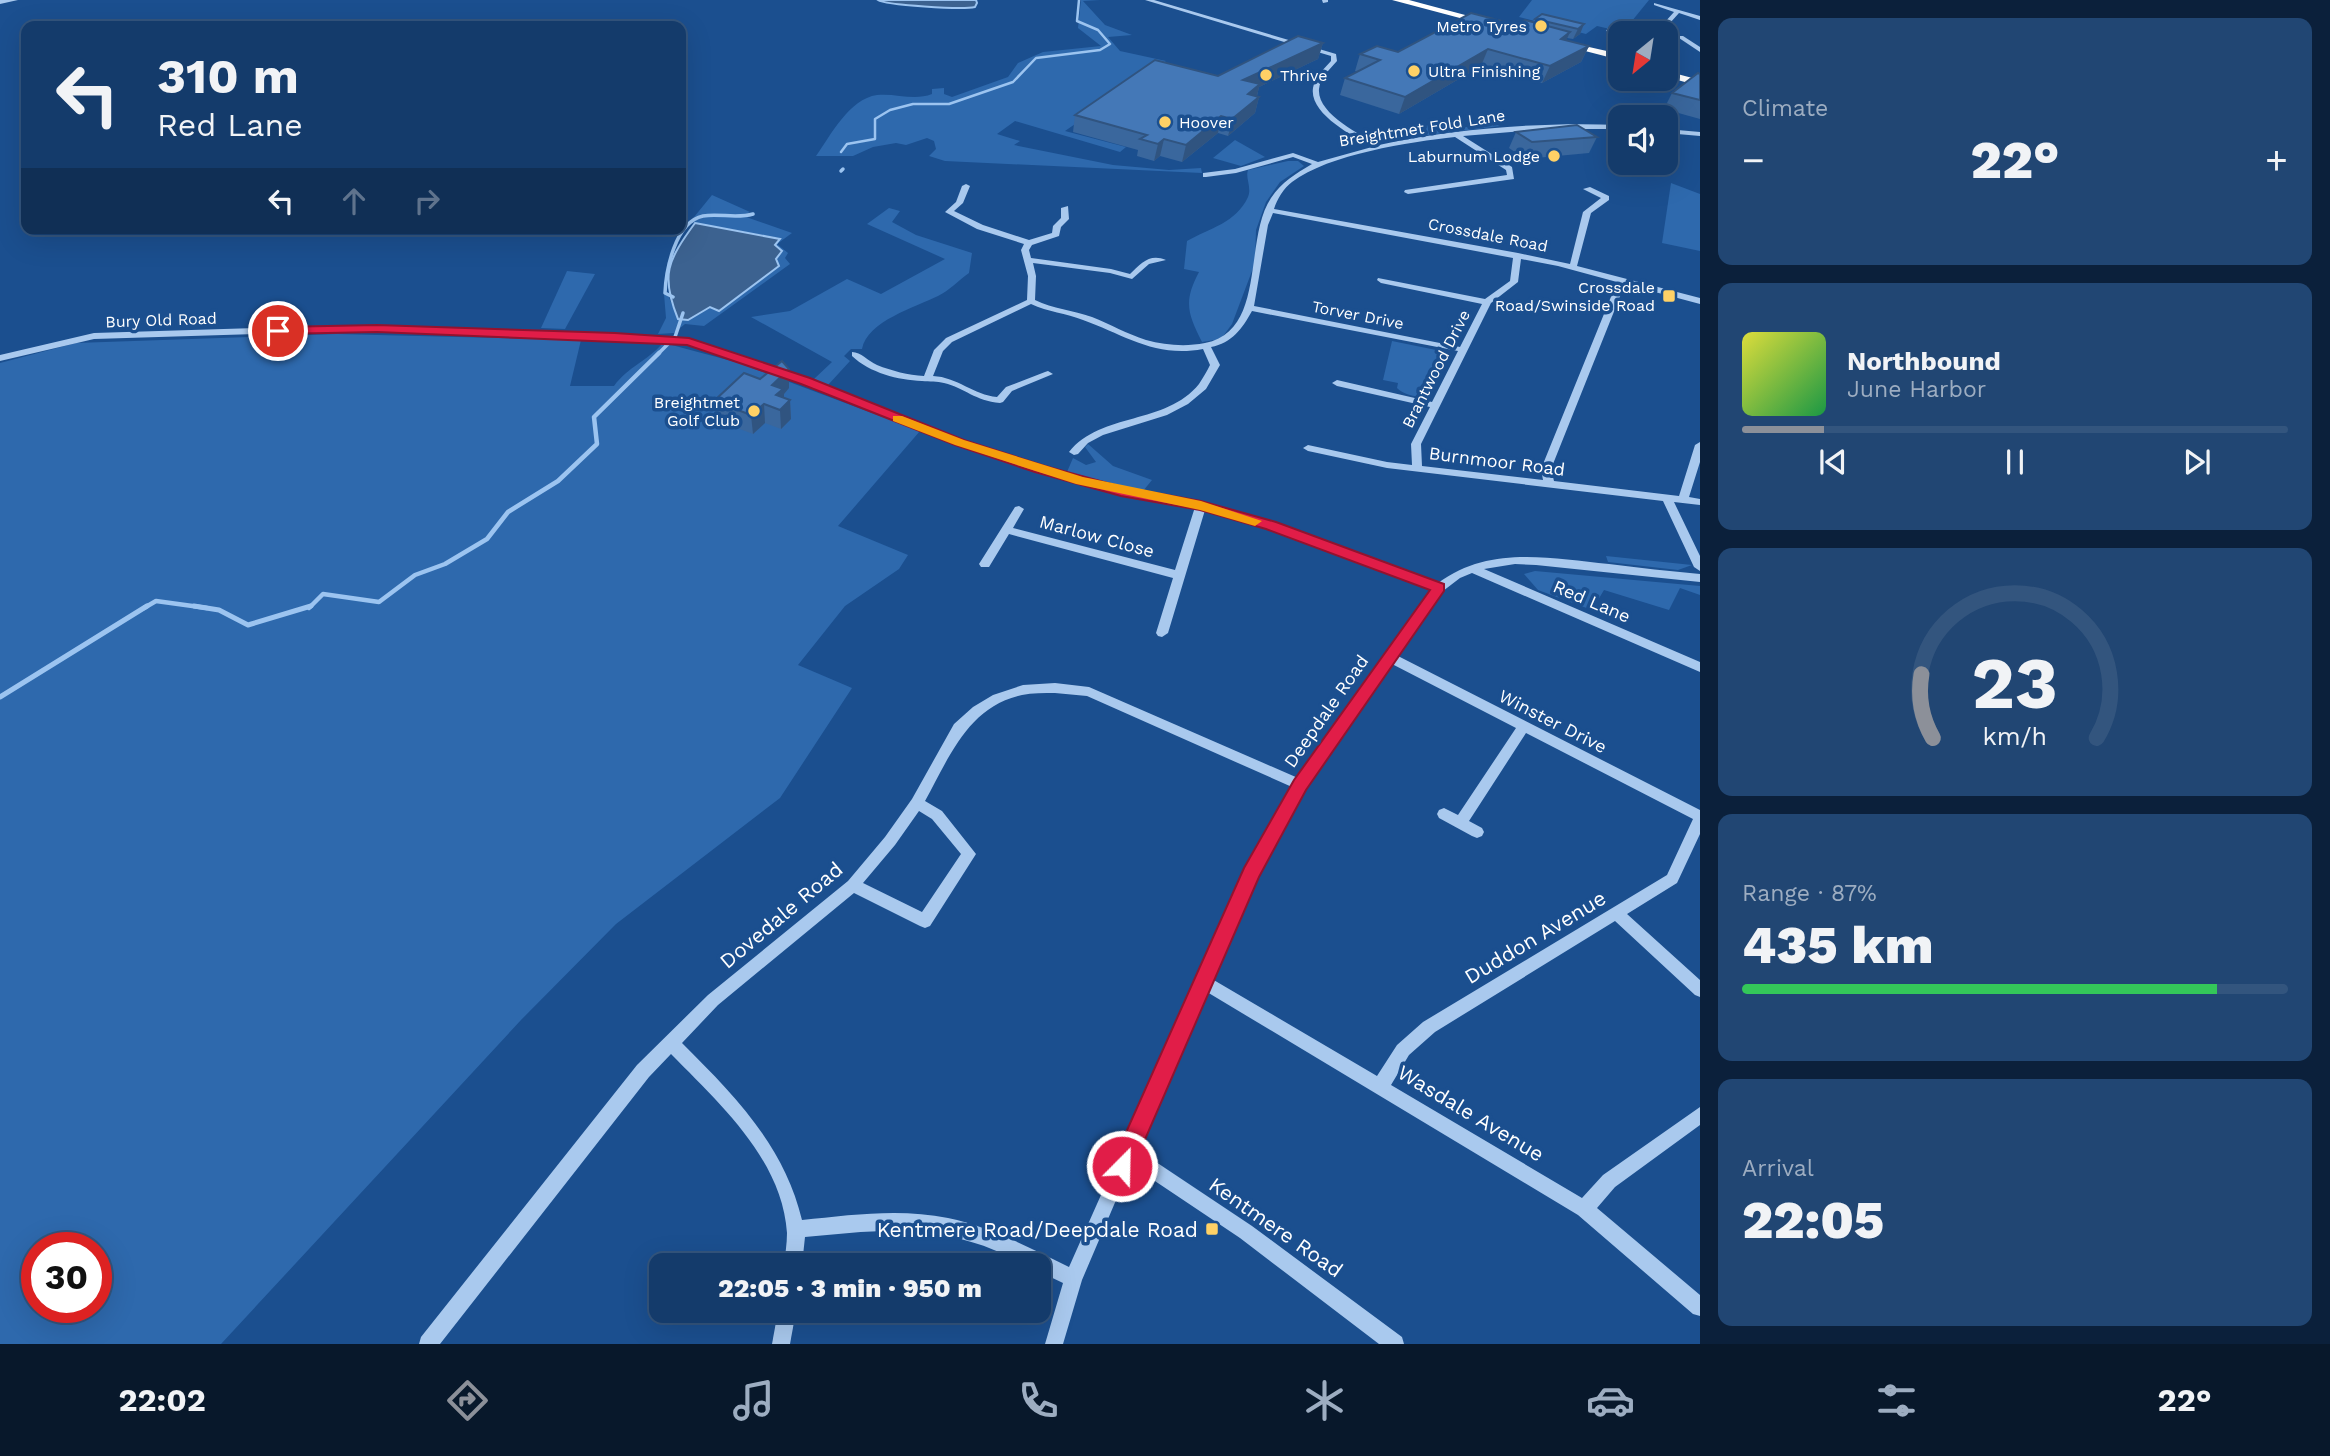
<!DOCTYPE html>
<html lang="en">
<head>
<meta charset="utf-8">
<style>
	:root { --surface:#143b6b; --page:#214673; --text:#f1f3f6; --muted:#9dadc1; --line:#33557e; --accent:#8c9099 }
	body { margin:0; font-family:"Work Sans",sans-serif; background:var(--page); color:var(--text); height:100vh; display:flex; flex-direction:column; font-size:26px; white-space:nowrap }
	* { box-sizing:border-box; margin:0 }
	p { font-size:23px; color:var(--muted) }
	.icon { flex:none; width:38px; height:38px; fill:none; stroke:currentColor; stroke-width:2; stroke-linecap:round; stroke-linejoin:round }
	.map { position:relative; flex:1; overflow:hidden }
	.drawer { display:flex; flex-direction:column; gap:18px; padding:18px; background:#0b203b; width:630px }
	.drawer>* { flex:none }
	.banner { position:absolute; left:21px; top:21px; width:665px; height:214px; border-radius:14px; box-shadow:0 7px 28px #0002,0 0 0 2px var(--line); background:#143b6b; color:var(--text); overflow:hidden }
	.needle { width:46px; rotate:210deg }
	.tools { position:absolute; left:1608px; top:21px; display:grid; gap:14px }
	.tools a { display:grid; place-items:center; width:70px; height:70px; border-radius:14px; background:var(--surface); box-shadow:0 7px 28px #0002,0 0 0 2px var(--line); font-size:35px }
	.speed { position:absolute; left:21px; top:1232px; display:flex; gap:14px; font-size:35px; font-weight:700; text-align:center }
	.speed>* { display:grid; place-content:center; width:91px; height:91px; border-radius:50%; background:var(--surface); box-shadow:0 7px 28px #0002,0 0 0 2px var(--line); line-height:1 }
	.speed .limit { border:10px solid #d22; background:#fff; color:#111 }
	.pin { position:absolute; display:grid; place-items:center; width:60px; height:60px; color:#fff; margin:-30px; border:4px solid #fff; border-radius:50%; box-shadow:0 2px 7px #0007 }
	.me { position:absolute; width:77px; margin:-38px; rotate:23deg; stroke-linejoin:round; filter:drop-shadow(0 0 5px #0008) }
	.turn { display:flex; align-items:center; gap:24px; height:147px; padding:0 21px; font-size:32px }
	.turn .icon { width:91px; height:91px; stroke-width:2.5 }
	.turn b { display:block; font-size:49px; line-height:60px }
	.lanes { display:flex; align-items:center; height:66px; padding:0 21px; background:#0003; justify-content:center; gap:35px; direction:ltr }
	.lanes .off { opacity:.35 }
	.big { font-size:52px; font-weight:800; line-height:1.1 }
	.drawer .widget { flex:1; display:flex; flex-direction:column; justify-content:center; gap:10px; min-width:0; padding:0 24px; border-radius:14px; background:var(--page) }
	.drawer .dial { align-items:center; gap:0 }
	.dial svg { height:182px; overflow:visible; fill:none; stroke:var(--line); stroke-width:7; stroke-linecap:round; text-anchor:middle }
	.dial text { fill:var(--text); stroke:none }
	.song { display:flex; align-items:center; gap:21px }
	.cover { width:84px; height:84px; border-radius:10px; background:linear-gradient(135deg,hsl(60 70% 55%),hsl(140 70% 35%)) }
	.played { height:7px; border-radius:4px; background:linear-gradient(90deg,var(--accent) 15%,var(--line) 15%) }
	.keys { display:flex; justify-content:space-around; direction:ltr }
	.heat { display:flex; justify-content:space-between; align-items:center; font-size:38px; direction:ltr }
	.charge { height:10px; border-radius:5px; background:linear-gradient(90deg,#34c759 87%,var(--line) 0) }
	.trip { position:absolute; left:649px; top:1253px; width:402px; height:70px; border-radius:14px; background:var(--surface); box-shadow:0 7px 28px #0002,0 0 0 2px var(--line); font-weight:800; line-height:70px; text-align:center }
	.dock { display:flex; height:112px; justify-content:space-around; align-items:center; background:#08182b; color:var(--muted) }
	.dock .icon { width:49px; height:49px }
	.dock .on { color:var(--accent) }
	.dock b { font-size:32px; color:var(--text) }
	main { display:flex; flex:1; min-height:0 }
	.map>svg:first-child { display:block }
</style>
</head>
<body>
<main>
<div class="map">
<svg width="1700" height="1344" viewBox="0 0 1700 1344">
	<rect width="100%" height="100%" fill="#1b4f8f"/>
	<g fill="#2e69ad" fill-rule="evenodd">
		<path d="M1081,0H1100L1083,1L1105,25L1132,35L1108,37L1120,51L1166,61L1065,131L1126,147L1120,152L1015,121L997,134L1020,141L1014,145L1113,165L1169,170L1201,168L1202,173L945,161L929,156L936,149L934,141L927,138L906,145L896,143L873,147L853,156H816C831,135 849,99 877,95C896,93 914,101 932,94V89L944,88V94L952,97L1008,77L1018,63L1043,52L1101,46L1078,28Z"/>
		<polygon points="1532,0 1649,0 1623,32 1597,26 1586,34 1519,17"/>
		<polygon points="1488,122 1500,126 1395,139 1384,132 1443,123 1462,128"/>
		<polygon points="1235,140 1265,157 1241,166 1213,158"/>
		<path d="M1288,161H1298L1304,166L1280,182L1266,202L1256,230L1255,263L1232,324L1221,339L1202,342C1188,314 1183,302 1199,272L1184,269L1187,241C1210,228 1236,223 1248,197C1252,187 1245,178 1248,170Z"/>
		<polygon points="1671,183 1700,194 1700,251 1662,243"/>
		<polygon points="712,195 750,212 744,215 749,218 792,233 777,244 788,253 785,258 790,264 704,326 685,324 674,333 658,334 666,318 664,294 668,295 678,319 688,320 776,259 774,245 780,238 690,222"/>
		<path d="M889,208L900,211L892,222L916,235L972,253L969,273C959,280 949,291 938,296C916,307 867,321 862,349H851L844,356L850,361L828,385L814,379L832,362L751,317L790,311L847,279L881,294L945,259L867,224Z"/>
		<polygon points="567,271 595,274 565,329 541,328"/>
		<path d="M337,334L581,340L570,386H614C628,367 647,361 662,344H668L739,363L920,431L838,526L908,555L899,569L845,606L798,665L852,688L780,798L616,924L521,1020L221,1344H0V363L76,343ZM37,1248H96V1307H37Z"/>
		<path d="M1392,341L1441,351L1448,356L1430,396C1420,399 1404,395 1397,388L1398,383L1383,380Z"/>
		<polygon points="1088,444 1113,466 1152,480 1143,491 1067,472 1073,458 1086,465 1096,462 1085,447"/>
		<polygon points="1606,556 1692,565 1678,570 1608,562"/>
		<polygon points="1535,571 1700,586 1700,595 1680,588 1669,610 1604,590 1592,610 1538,590 1524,574"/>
	</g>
	<g fill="#3c6290" stroke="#9cc4f0" stroke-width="2">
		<path d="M878,0H976L977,3L975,7C962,10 885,5 878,0Z"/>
		<path d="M695,223L780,239L775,245L782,251L776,259L779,266L719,311L710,307L688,320L678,319C660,275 668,260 695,223Z"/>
	</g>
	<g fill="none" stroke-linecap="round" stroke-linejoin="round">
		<polyline stroke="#9cc4f0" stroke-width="2.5" points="841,152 847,144 875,139 875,119 890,110 913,104 949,104 1013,82 1036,58 1100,50 1110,44 1098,30 1077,21 1079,0"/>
		<g stroke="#9cc4f0" stroke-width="3.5">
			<polyline points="841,171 843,169"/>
			<path d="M673,297L665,293C666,270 675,222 703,216C719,213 736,219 753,214"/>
			<polyline points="657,355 675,337 683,313"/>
		</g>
		<g stroke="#9cc4f0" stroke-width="4.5">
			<polyline points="144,608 156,601 207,608"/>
			<polyline points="309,608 323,594 379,602 415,575 445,564 487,539 508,512 558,481 597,444 594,417 659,353"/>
		</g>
		<g stroke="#9cc4f0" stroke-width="5">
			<polyline points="194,606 219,610 248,625 311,606"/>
			<polyline points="0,697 147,606"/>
		</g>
		<g fill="#a9c9ee" fill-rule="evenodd">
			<polygon points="0,0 18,0 0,4"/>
			<path d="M1145,0H1154L1336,54L1337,61C1330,69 1320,78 1319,89C1317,114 1361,135 1379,145C1457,128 1541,122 1620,125V129H1546L1463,136L1512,167L1514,179L1408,194L1404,192L1405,190L1507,175L1506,170L1455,137C1410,142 1329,154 1292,182C1284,188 1277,199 1274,209L1518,253L1570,264L1583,212L1601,198L1583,189L1590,187L1609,196V200L1591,213L1577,266L1700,298V304L1625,284L1551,469L1554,481L1679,496L1695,445L1700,442V462L1689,497L1700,499V505L1674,502L1700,556V571L1694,567L1663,501L1387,468L1308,451L1303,448L1308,445L1387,462L1412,465L1411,444L1430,407L1337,386L1332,383L1337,380L1432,402L1458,351L1252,311C1242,329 1232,343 1211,347L1220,365L1206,389L1188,404L1167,415L1103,435L1088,443L1078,454L1074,455L1069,452C1101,412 1166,425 1199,384C1203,378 1207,371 1210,365L1203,349C1155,358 1125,335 1083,320C1066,313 1048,312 1031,304L952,342L943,351L933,376C957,377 974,395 997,397L1006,387L1045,372L1048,371L1053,374L1012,391L1003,402L1000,403C975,401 965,388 944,383C937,381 930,382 922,381C898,380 870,373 852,356V352C861,352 868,361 877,365C892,371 908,375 924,376L934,350L946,338L1027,300L1028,276L1021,250L1024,244L977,229L945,212L956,202L962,186L966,184L970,186L963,203L954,211L983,225L1029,240L1052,233L1053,226L1061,218V208L1068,206L1069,219L1061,227L1059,236L1032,245L1029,250L1031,258L1111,269L1130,274C1141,263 1150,253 1166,260L1149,264L1132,279L1110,273L1033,263L1036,276L1035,300C1053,309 1073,310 1092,317C1110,324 1127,334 1146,340C1165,345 1185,347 1205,343C1267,331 1243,240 1271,198C1282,182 1295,174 1312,164L1293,157L1236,173L1206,177H1203V173L1235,169L1293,153L1318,162L1372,147C1353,136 1309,114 1313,88C1315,76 1324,69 1331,61V56ZM1273,213L1513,258L1510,281L1485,299L1378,278L1377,280L1381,283L1482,304L1460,347L1254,306L1268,225ZM1521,259L1558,266L1617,282L1541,469L1543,480L1422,466L1421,444L1491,303L1518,282Z"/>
			<polygon points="1322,0 1328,0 1328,2 1323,3"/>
			<polygon points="1654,3 1700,16 1700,20 1679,13 1661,33 1655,33 1674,12 1654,5"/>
			<polygon points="1608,28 1623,32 1624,33 1620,35 1606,31"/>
			<polygon points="1679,36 1683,36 1700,47 1700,52 1679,38"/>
			<polygon points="1666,129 1700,132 1700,136 1666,133"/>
			<path d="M357,325L616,333L689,339L814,381L964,440L1044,467L1121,488L1205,503L1275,523L1438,583C1489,545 1549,558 1609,564C1639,568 1670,571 1700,574V582L1536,565L1515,564L1484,569L1700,662V672L1472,573L1460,578L1443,591L1398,656L1700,810V834L1677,883L1627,914L1700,980V997L1695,995L1615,921L1435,1032L1409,1055L1391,1085L1582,1198L1603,1175L1700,1107V1125L1615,1187L1597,1208L1700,1295V1316L1693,1314L1578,1215L1207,992L1138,1150L1252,1226L1402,1337L1404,1344H1379L1240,1238L1131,1165L1082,1280L1063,1344H1045L1063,1283L1040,1272V1265C1022,1265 1009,1256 994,1250C980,1244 966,1240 952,1237C904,1225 853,1233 805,1237L802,1265H784C785,1255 787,1244 787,1233C782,1159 719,1103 671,1054L649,1077L440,1344H419L421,1337L637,1065L708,995L848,881L885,837L912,799L954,724L973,707L993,695L1023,685L1055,683L1089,687L1298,778L1432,590L1267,529L1205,510L1168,633L1162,637L1158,636L1156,633L1173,578L1009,534L989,567H981L979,564L1015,507L1019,506L1024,509L1013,528L1175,570L1195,507L1121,494L1036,471L956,444L808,385L688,345L616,339L357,331L94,339L0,361V355L94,333ZM1392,664L1516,728L1458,815L1444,808L1439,810L1437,814L1439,818L1472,836L1477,838L1482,836L1484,832L1482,828L1469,821L1526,733L1693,819L1667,875L1423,1022L1397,1045L1377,1076L1212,979L1257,876L1305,789ZM1055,693L1087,696L1292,787L1244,873L1069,1267C1030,1248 991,1227 948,1218C900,1208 850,1215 802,1220C784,1145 734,1095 682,1043L718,1005L854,893L920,926L925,928L930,926L976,854L942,811L925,801C949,758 968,706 1022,695C1032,693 1044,693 1055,693ZM919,811L932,819L961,854L922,912L863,883L895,845Z"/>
			<polygon points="778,1311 796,1311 790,1344 772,1344"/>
		</g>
		<g fill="#fff" fill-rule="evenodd">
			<polygon points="1392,0 1409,0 1495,23 1490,26"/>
			<polygon points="1558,40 1620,54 1620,60 1558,44"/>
			<polygon points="1666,71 1700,80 1700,86 1666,77"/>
		</g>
	</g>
	<g fill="#3a679d">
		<polygon points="1535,19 1584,24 1580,34 1573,39 1567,38 1566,40 1589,46 1581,62 1542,83 1481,66 1399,114 1340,95 1345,78 1358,72 1355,71 1360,54 1398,52 1533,22"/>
		<polygon points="1323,43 1318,59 1259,87 1257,96 1259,97 1255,113 1228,136 1218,133 1182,162 1160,156 1154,161 1137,156 1138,150 1073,132 1075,115 1218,76"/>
		<polygon points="1700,74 1700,119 1664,109 1672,93"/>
		<polygon points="1516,132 1597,137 1589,153 1525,159 1509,148"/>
		<polygon points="760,379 789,388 784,394 784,398 790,400 791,419 781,429 765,423 753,434 716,420 714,401"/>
	</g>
	<g fill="#305480">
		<polygon points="1584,24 1580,34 1573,39 1578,29"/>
		<polygon points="1570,32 1563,48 1561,39"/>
		<polygon points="1323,43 1318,59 1259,87 1256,100 1259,97 1255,113 1228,136 1243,80"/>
		<polygon points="1589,46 1581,62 1542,83 1550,66"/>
		<polygon points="1488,49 1481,66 1399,114 1405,97"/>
		<polygon points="1221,116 1218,133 1182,162 1186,145"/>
		<polygon points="1164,139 1160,156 1154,161 1158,144"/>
		<polygon points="789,369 789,388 784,394 784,405 790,400 791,419 781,429 780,410 772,385"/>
		<polygon points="764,404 765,423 753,434 751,415"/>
	</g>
	<g fill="#4478b7" stroke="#305480" stroke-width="2">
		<polygon points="1471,13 1517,25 1525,20 1570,32 1561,39 1589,46 1550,66 1488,49 1405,97 1345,78 1380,60 1360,54 1377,46 1398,52"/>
		<polygon points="1542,14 1584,24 1578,29 1535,19"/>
		<polygon points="1298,36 1323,43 1243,80 1260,84 1248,94 1259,97 1232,119 1221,116 1186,145 1164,139 1158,144 1140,139 1147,135 1075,115 1155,60 1218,76"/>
		<polygon points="1698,73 1700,74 1700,100 1672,93"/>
		<polygon points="1577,125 1597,137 1532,142 1516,132"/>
		<polygon points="782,361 789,369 772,385 783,389 776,395 790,400 780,410 764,404 751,415 714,401 744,373 760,379"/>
	</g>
	<polygon fill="#e11d48" stroke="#92132f" stroke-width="2" points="377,325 615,333 689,338 810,378 964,440 1045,466 1122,487 1201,501 1276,522 1444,584 1444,591 1306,790 1259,877 1130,1174 1122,1178 1114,1174 1111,1166 1244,868 1294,780 1430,590 1266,529 1200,510 1121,496 1035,472 955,445 801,384 687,345 377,332 278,334 273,331 278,327"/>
	<polygon fill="#f59e0b" points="893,416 902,416 964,440 1083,477 1201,501 1262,521 1255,526 1200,510 1076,484 955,445 893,421"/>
	<g fill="#ffd166" stroke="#1b4f8f" stroke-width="2.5">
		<circle cx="1541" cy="26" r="7"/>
		<circle cx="1414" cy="71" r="7"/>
		<circle cx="1266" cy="75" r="7"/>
		<circle cx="1165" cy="122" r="7"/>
		<circle cx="1554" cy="156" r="7"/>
		<rect x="1662" y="289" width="14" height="14" rx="3.5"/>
		<circle cx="754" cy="411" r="7"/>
		<rect x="1205" y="1222" width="14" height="14" rx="3.5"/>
	</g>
	<g text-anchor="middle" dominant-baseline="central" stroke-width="7" stroke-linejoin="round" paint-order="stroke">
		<g font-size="16" fill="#fff" stroke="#1b4f8f" text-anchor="end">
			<text x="1527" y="26">Metro Tyres</text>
			<text x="1428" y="71" text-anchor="start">Ultra Finishing</text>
			<text x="1280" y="75" text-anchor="start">Thrive</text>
			<text x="1179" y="122" text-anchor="start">Hoover</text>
			<text x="1540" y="156">Laburnum Lodge</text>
			<text x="1655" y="287">Crossdale<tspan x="1655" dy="18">Road/Swinside Road</tspan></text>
			<text x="740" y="402">Breightmet<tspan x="740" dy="18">Golf Club</tspan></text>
		</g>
		<g font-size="16" fill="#fff" stroke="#1b4f8f">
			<text transform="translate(1422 128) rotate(-9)">Breightmet Fold Lane</text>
			<text transform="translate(1488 235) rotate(11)">Crossdale Road</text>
			<text transform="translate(1358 315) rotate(11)">Torver Drive</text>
			<text transform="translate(161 320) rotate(-2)">Bury Old Road</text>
			<text transform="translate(1436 369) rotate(-63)">Brantwood Drive</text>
		</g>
		<g font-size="18" fill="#fff" stroke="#1b4f8f">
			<text transform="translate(1497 461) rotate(7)">Burnmoor Road</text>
			<text transform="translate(1097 536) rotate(15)">Marlow Close</text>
			<text transform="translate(1592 601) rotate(23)">Red Lane</text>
			<text transform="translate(1326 711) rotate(-55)">Deepdale Road</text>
			<text transform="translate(1553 721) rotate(27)">Winster Drive</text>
		</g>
		<g font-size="21" fill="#fff" stroke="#1b4f8f">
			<text transform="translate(781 915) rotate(-40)">Dovedale Road</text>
			<text transform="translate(1535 937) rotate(-31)">Duddon Avenue</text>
			<text transform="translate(1471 1113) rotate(31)">Wasdale Avenue</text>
			<text transform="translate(1276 1227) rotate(35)">Kentmere Road</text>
		</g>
		<g font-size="21" fill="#fff" stroke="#1b4f8f" text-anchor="end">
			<text x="1198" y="1229">Kentmere Road/Deepdale Road</text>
		</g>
	</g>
</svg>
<div class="tools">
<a><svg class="needle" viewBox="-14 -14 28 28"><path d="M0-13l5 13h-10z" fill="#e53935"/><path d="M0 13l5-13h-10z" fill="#9dadc1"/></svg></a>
<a><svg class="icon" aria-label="sound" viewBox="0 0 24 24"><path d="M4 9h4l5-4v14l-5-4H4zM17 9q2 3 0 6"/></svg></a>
</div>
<div class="speed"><div class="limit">30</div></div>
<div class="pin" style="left:278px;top:331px;background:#d93025"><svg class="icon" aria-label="arrive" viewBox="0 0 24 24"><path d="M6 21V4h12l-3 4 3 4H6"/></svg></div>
<svg class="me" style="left:1122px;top:1166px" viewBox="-20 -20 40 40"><circle r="17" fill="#e11d48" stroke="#fff" stroke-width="3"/><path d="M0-11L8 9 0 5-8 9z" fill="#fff"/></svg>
<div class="trip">22:05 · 3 min · 950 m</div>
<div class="banner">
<div class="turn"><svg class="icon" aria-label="left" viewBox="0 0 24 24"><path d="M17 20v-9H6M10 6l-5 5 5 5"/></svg><div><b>310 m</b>Red Lane</div></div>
<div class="lanes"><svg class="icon" aria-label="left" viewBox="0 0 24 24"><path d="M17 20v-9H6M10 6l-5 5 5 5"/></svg><svg class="icon off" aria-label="ahead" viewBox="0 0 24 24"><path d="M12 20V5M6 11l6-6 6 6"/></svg><svg class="icon off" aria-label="right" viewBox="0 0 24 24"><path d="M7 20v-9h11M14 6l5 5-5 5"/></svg></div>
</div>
</div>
<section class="drawer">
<div class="widget"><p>Climate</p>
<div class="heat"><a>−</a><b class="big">22°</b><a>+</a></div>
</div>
<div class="widget">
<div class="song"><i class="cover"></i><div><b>Northbound</b><p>June Harbor</p></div></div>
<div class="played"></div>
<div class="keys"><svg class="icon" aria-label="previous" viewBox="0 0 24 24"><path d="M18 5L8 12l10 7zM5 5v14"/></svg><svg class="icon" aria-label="pause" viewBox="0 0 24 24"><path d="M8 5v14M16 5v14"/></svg><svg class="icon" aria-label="next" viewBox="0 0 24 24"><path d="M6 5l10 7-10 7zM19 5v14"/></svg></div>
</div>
<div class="widget dial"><svg viewBox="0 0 100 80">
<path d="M14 69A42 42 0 1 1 86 69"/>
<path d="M14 69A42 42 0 0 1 9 41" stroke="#8c9099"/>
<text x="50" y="56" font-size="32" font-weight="700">23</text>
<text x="50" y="72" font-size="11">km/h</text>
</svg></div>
<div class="widget"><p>Range · 87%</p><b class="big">435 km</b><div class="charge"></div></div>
<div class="widget"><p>Arrival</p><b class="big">22:05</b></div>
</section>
</main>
<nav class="dock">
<b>22:02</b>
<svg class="icon on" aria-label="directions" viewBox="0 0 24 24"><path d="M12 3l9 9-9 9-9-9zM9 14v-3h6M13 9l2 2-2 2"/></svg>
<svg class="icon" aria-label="music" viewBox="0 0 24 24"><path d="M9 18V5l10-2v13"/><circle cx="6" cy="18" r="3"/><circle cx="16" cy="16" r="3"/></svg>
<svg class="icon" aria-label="phone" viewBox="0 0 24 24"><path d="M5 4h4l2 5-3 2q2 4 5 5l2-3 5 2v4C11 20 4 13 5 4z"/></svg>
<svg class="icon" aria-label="climate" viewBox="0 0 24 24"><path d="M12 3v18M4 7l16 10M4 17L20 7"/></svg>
<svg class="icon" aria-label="car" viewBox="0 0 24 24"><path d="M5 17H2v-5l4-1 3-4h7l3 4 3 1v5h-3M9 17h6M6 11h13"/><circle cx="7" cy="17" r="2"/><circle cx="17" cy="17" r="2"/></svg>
<svg class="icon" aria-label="filters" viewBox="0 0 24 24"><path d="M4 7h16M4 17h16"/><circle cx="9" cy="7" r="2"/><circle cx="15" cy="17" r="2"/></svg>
<b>22°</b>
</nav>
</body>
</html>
